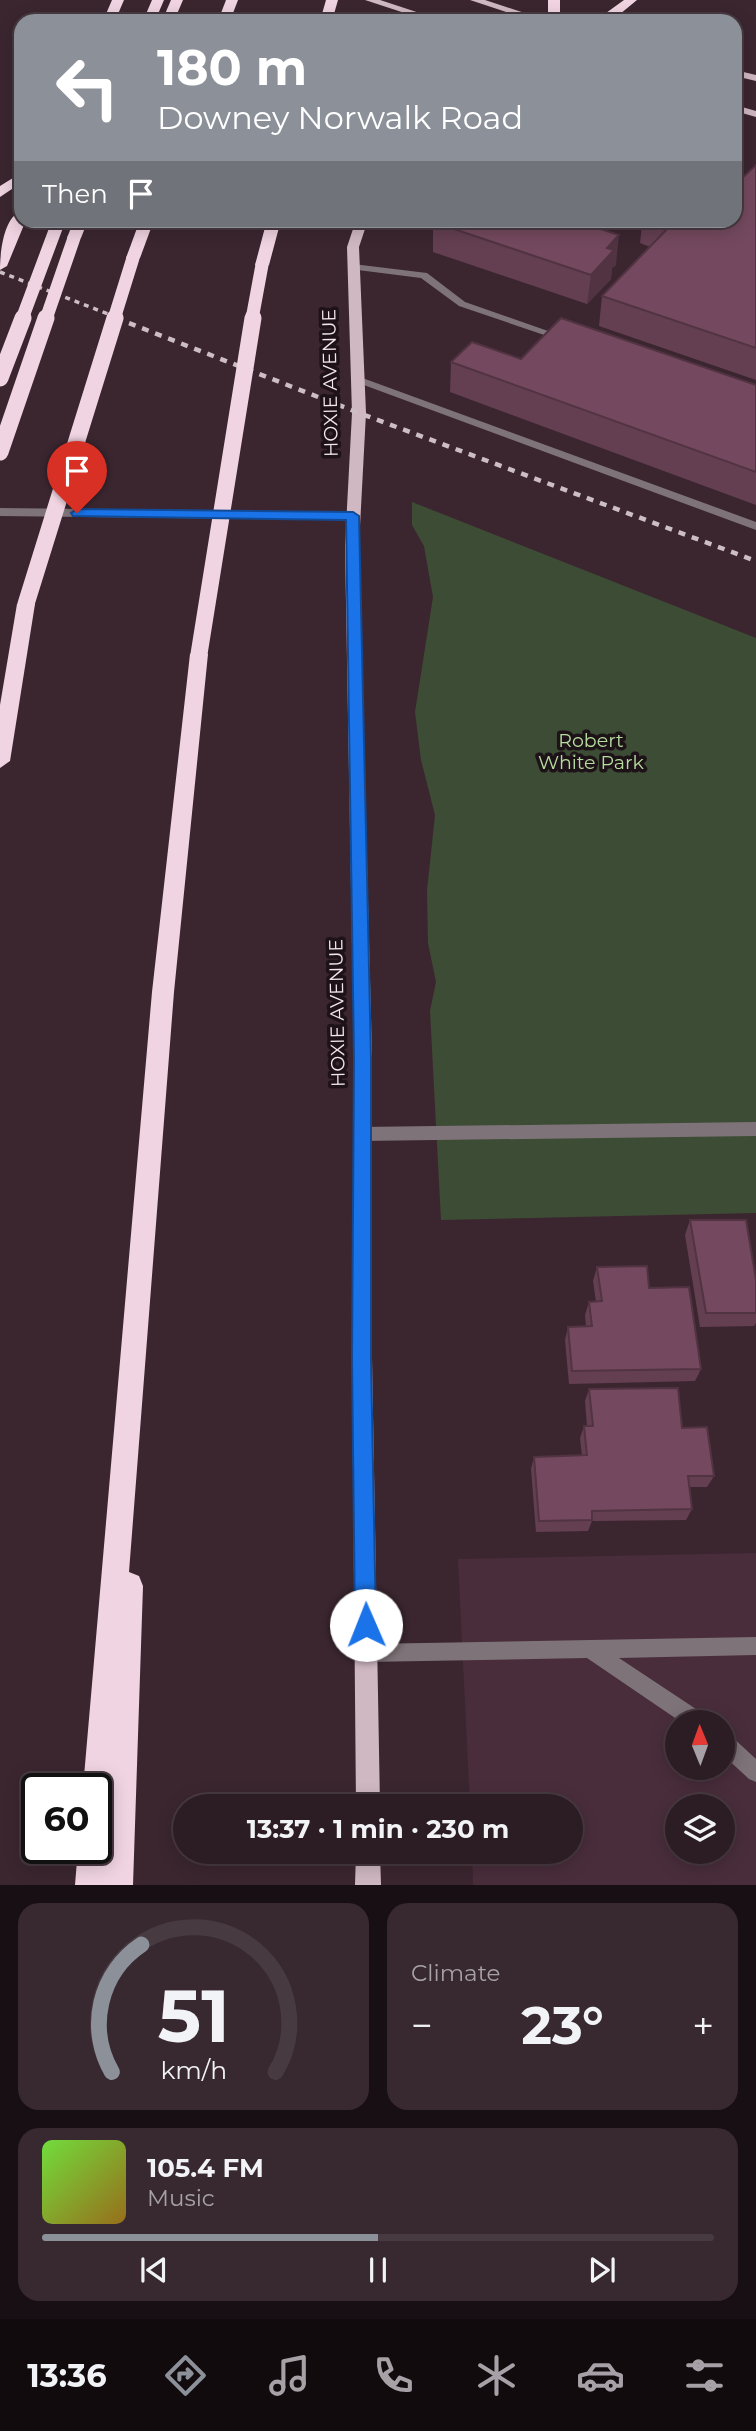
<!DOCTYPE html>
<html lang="en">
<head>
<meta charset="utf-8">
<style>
	:root { --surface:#2c1c24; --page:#382931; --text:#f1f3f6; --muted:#a6a1a6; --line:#483a41; --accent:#8c9099 }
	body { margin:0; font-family:Montserrat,sans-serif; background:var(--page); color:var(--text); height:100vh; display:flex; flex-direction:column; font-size:26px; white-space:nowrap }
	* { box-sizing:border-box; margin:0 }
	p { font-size:23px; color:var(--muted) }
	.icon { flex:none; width:38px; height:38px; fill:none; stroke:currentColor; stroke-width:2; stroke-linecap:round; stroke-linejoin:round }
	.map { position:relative; height:1885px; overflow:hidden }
	.side { display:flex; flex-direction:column; gap:18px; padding:18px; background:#180f14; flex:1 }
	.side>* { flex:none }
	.hud { position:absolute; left:14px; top:14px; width:728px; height:214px; border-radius:21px; box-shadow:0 4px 18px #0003,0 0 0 2px var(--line); background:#8c9099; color:#fff; overflow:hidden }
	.needle { width:46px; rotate:359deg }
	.fabs { position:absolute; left:665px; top:1710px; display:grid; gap:14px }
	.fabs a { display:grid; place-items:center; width:70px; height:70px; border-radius:50%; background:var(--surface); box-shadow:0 4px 18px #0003,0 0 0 2px var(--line); font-size:35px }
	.speed { position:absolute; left:21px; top:1773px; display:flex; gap:14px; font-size:35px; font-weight:700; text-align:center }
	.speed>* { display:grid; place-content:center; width:91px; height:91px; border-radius:50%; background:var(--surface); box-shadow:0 4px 18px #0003,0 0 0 2px var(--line); line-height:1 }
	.speed .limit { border:4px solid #111; border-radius:10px; background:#fff; color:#111 }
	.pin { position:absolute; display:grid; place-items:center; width:60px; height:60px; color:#fff; margin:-72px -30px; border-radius:50% 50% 50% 0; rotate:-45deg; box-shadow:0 0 7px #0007 }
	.pin .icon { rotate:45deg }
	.me { position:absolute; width:77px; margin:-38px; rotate:359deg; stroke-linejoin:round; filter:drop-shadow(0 0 5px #0008) }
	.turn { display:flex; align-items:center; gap:24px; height:147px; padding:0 28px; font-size:32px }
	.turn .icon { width:91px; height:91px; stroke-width:2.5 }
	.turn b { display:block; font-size:49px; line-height:60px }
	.then { display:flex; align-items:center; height:66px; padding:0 28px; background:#0003; gap:14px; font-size:26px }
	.big { font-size:52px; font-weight:700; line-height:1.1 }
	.side .tile { flex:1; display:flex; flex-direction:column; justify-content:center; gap:10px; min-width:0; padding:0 24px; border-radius:21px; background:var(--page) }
	.side .dial { align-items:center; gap:0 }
	.dial svg { height:182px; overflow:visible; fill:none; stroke:var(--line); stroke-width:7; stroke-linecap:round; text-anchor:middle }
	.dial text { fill:var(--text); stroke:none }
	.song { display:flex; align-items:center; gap:21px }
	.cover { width:84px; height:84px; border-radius:10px; background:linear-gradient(135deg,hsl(100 70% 55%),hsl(40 70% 35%)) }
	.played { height:7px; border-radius:4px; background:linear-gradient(90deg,var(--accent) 50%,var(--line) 50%) }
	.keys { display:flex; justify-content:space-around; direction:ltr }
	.heat { display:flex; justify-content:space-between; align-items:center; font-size:38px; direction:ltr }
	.side .tiles { flex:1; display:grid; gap:18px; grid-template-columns:1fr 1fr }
	.tile:last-child { grid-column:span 2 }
	.trip { position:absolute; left:173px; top:1794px; width:410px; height:70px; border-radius:35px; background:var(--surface); box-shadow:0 4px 18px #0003,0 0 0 2px var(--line); font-weight:700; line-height:70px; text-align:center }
	.dock { display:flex; height:112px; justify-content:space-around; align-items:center; background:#120b0e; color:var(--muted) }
	.dock .icon { width:49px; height:49px }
	.dock .active { color:var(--accent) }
	.dock b { font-size:32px; color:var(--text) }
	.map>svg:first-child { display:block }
</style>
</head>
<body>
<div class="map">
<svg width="756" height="1885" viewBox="0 0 756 1885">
	<rect width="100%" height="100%" fill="#3b2630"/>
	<path fill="#492d3b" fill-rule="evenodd" d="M756,1553V1885H473L472,1852H570V1806H470L458,1559ZM677,1722H723V1768H677ZM677,1806H723V1852H677Z"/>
	<polygon fill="#3d4c34" points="412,502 756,638 756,1213 441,1220 430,1011 436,982 428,943 427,891 435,815 421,760 415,712 433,597 424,546 412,525"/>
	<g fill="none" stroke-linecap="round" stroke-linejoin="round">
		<g fill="#7e7378" fill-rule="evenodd">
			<polygon points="357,376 756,522 756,530 353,381 352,379"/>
			<polygon points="756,1122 756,1136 361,1141 356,1139 353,1134 356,1129 361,1127"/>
			<polygon points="756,1637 756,1655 619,1658 705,1715 708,1722 681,1722 587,1658 366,1662 359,1660 357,1653 359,1646 366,1644"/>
			<polygon points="723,1732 730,1735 756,1759 756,1782 749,1779 723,1755"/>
		</g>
		<g fill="#7e7378" fill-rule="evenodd">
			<polygon points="353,264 427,273 465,302 568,338 559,340 459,306 421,278 350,269 350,265"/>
			<polygon points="0,508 353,512 359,516 353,520 0,516"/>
		</g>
		<g fill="#d0b8c3" fill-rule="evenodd">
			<polygon points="365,0 380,0 444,21 429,21"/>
			<polygon points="470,0 485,0 549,21 534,21"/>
			<polygon points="735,70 756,75 756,81 735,76"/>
			<polygon points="735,105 756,111 756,117 735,111"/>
			<polygon points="356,220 368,220 359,247 366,413 359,545 372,1058 372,1359 380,1806 356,1806 352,1359 354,1058 345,545 352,413 347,247"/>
			<polygon points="356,1852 380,1852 381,1885 355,1885"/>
		</g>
		<g fill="#f0d4e1" fill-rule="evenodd">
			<polygon points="112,0 124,0 115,21 103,21"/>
			<polygon points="152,0 164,0 155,21 143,21"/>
			<polygon points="171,0 183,0 174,21 162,21"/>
			<polygon points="226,0 238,0 230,21 218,21"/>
			<polygon points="326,0 338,0 332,21 320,21"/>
			<rect x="548" y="0" width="12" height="21"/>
			<polygon points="624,0 637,0 614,19 571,21 606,13"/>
			<polygon points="21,173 21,183 0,197 0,186"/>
			<path d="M21,211V220H26L7,266L0,270C0,254 3,218 21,211Z"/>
			<polygon points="74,220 88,220 81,238 74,242 67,238"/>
			<polygon points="140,220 154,220 140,258 133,262 126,258"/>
			<polygon points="267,220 281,220 269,265 262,269 255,265"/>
			<polygon points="26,598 35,604 10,761 0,768 0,705 17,604"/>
			<polygon points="199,648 208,654 174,992 129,1572 139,1576 143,1586 133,1885 75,1885 78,1848 96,1848 96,1834 105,1840 105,1822 96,1826 96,1788 83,1788 152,992 190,654"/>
		</g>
		<polyline stroke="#cdbdc4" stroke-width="3.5" stroke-dasharray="5 5" stroke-linecap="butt" points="0,272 121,319"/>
		<polyline stroke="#cdbdc4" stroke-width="4.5" stroke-dasharray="7 7" stroke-linecap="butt" points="116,318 359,413 756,561"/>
		<g stroke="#f0d4e1" stroke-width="13">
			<polyline points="22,319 56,228"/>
			<polyline points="46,319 74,238"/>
			<polyline points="114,319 133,258"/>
			<polyline points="252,319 262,265"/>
		</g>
		<g stroke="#f0d4e1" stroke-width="17">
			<polyline points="0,378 23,318"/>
			<polyline points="0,452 46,318"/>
			<polyline points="26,604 115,318"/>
			<polyline points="199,654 253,318"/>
		</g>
	</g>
	<g fill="#643f52">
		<polygon points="756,165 756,380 599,326 602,296 650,247 640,243 642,225 629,220 735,220 737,187"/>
		<polygon points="436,220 607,220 598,229 616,265 612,268 611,279 587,304 433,252 433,222"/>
		<polygon points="521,359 756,385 756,505 450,392 451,362"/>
		<polygon points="690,1220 756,1280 756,1323 754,1326 700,1327 685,1235"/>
		<polygon points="597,1267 649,1288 701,1369 695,1381 569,1384 565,1340 568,1327 586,1326 585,1315 589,1302 596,1302 593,1281"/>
		<polygon points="589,1389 682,1428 714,1476 707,1487 689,1487 692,1509 686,1520 592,1521 588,1531 536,1532 531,1469 534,1457 582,1456 580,1438 584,1426 587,1426 585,1401"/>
	</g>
	<g fill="#513342">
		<polygon points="597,220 607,220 595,232"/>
		<polygon points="619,235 616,265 612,268 611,279 587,304 591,275 607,248"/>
	</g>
	<g fill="#74495f" stroke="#513342" stroke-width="2">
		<polygon points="756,165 756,348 602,296 672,224 662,220 735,220 735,186 737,187 739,181"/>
		<polygon points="436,220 573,220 619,235 607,248 614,250 591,275 433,222"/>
		<polygon points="561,318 756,385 756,472 451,362 472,342 521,359"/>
		<polygon points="690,1220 746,1220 756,1280 756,1313 706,1313"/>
		<polygon points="647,1266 649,1288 689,1287 701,1369 572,1371 568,1327 592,1326 589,1302 602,1301 597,1267"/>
		<polygon points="678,1388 682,1428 707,1427 714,1476 688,1476 692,1509 592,1511 592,1520 539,1521 534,1457 587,1455 584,1426 593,1426 589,1389"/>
	</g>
	<polygon fill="#1a73e8" stroke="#114b97" stroke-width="2" points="77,509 353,512 359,516 371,1058 371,1359 376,1625 373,1633 366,1636 358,1633 355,1625 352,1359 354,1058 346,520 73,516 71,513"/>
	<g text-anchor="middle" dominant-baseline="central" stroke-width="7" stroke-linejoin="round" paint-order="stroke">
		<g font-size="19" fill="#f5e6ed" stroke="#1c1217">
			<text transform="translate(330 383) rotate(-91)">HOXIE AVENUE</text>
			<text transform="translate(337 1013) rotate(-91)">HOXIE AVENUE</text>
		</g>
		<g font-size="19" fill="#b7dd9e" stroke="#1c1217">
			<text x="591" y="740">Robert<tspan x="591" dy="22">White Park</tspan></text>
		</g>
	</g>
</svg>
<div class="fabs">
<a><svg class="needle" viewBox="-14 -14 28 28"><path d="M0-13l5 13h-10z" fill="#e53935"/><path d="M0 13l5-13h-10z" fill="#a6a1a6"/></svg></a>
<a><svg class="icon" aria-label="layers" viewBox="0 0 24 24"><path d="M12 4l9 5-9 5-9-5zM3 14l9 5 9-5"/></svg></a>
</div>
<div class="speed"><div class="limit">60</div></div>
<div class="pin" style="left:77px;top:513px;background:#d93025"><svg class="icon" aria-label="arrive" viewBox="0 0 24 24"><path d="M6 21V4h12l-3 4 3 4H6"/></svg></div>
<svg class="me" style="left:366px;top:1625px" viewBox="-20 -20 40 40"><circle r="19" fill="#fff"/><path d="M0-13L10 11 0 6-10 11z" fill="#1a73e8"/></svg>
<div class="trip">13:37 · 1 min · 230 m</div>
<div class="hud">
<div class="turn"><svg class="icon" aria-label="left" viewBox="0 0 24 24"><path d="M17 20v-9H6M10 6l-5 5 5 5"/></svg><div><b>180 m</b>Downey Norwalk Road</div></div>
<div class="then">Then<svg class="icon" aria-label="arrive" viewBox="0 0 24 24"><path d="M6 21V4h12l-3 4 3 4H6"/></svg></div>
</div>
</div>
<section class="side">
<div class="tiles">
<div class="tile dial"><svg viewBox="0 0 100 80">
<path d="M14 69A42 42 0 1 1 86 69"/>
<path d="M14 69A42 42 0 0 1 27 13" stroke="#8c9099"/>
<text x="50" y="56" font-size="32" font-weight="700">51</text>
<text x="50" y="72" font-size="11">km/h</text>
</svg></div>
<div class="tile"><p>Climate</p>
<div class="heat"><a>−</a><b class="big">23°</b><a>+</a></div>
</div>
<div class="tile">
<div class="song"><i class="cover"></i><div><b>105.4 FM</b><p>Music</p></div></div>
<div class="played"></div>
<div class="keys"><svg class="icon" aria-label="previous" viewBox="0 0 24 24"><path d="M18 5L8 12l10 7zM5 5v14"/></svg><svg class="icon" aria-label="pause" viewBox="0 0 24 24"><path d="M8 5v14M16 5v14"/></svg><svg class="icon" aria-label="next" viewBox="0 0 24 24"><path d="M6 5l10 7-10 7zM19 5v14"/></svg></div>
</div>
</div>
</section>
<nav class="dock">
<b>13:36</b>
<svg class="icon active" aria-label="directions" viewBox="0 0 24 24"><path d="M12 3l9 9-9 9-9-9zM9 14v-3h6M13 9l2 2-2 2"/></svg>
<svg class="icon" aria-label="music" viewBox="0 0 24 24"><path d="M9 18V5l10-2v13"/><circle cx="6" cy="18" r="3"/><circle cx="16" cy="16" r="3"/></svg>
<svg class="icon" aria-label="phone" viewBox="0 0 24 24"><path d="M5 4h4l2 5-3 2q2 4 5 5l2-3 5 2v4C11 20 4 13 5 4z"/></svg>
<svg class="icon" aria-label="climate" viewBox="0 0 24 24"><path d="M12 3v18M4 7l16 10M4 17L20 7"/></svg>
<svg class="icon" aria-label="car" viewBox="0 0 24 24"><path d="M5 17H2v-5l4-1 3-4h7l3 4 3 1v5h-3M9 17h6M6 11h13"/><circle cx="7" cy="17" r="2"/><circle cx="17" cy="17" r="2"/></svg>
<svg class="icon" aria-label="filters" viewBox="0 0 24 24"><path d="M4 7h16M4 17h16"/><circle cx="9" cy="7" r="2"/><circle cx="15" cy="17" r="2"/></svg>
</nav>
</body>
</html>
